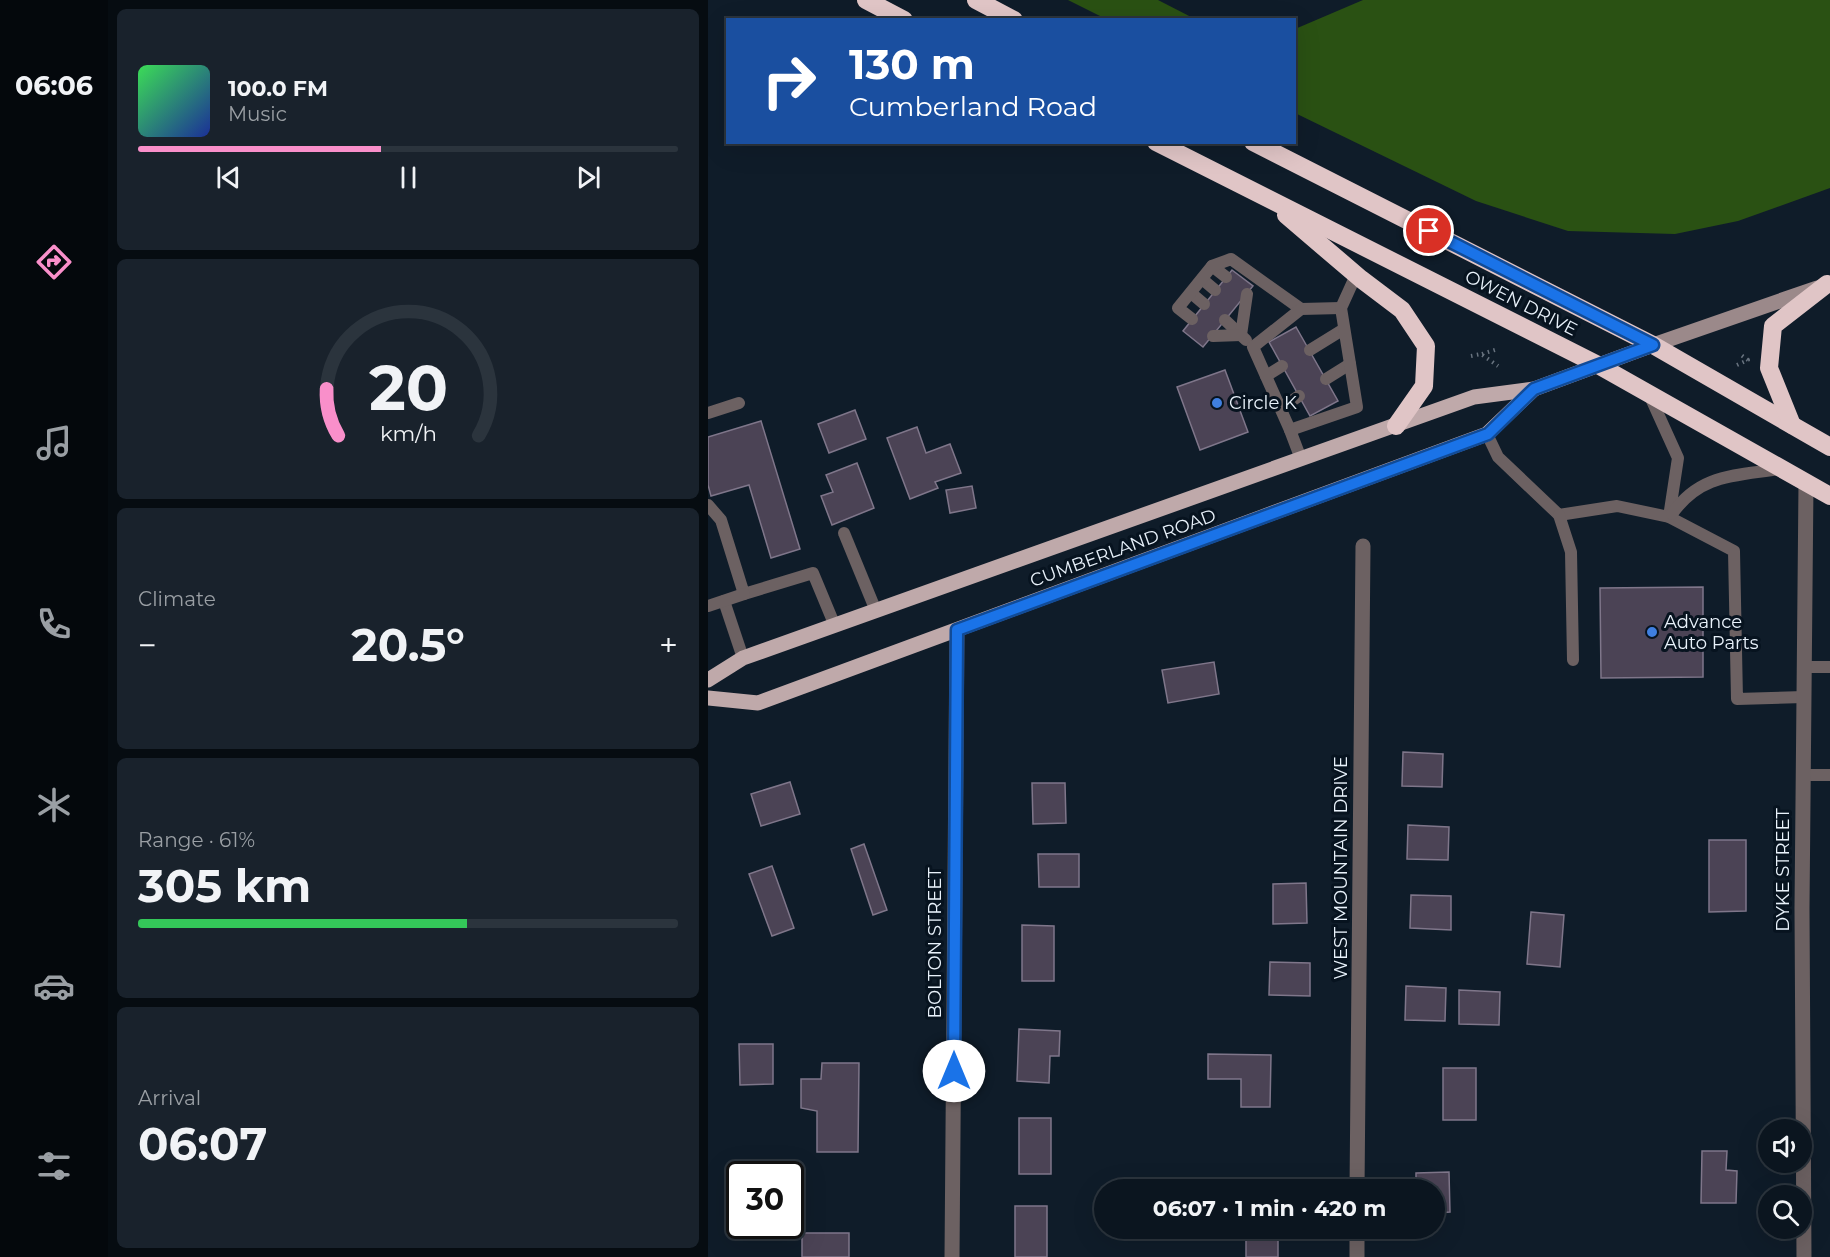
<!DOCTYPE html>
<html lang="en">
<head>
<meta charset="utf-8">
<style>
	:root { --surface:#0b151f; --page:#19222c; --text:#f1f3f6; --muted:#9a9fa4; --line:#2b343d; --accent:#f98fca }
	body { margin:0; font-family:Montserrat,sans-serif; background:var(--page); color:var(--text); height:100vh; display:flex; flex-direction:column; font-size:22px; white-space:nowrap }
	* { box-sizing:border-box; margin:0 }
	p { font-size:20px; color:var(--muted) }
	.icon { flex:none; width:33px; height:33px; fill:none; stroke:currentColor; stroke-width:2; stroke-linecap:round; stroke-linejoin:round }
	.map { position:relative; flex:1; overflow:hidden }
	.panel { display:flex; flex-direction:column; gap:9px; padding:9px; background:#060c11; width:600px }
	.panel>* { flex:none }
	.banner { position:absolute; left:18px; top:18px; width:570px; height:126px; border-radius:0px; box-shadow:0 6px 24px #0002,0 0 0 2px var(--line); background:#1a4fa0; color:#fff; overflow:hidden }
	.buttons { position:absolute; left:1050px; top:1119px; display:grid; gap:12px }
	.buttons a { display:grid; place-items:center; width:54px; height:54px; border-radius:50%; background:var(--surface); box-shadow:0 6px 24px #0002,0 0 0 2px var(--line); font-size:30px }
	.speed { position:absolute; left:18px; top:1161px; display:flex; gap:12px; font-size:30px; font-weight:700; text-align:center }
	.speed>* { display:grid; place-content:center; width:78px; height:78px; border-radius:50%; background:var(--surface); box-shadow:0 6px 24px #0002,0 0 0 2px var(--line); line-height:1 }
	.speed .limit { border:3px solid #111; border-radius:9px; background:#fff; color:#111 }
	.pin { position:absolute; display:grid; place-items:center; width:51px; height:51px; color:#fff; margin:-26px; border:3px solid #fff; border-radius:50%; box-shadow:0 2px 6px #0007 }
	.me { position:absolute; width:66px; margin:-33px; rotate:0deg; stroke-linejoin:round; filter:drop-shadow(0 0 4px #0008) }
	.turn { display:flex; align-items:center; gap:21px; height:126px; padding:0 24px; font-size:27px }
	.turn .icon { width:78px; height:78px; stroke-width:2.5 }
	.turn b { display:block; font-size:42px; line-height:51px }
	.big { font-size:45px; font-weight:700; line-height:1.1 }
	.panel .tile { flex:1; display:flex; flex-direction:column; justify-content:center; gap:9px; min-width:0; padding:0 21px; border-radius:9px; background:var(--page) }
	.panel .dial { align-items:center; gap:0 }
	.dial svg { height:156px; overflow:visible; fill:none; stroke:var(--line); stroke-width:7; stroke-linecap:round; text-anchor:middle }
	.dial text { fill:var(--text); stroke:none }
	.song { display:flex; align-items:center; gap:18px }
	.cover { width:72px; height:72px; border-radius:9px; background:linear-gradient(135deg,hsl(130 70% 55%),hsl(230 70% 35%)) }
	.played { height:6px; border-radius:3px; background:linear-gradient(90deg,var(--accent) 45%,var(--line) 45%) }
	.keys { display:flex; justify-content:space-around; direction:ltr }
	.heat { display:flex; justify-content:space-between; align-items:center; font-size:33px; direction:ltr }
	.charge { height:9px; border-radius:4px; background:linear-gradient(90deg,#34c759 61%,var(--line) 0) }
	.trip { position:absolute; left:386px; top:1179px; width:351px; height:60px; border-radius:30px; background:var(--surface); box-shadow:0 6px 24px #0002,0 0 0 2px var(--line); font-weight:700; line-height:60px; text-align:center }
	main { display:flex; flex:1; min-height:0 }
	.tabs { display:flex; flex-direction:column; width:108px; justify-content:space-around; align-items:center; background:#04080c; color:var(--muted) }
	.tabs .icon { width:42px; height:42px }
	.tabs .active { color:var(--accent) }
	.tabs b { font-size:27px; color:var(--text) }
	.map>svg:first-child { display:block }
</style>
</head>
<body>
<main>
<nav class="tabs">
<b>06:06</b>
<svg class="icon active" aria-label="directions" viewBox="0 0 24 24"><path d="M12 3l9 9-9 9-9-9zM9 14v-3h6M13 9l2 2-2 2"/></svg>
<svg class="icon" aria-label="music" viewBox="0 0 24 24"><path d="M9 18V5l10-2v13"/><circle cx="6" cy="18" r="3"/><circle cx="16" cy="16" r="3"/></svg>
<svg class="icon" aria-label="phone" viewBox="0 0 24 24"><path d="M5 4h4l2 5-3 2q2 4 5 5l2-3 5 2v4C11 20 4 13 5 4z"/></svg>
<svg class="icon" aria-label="climate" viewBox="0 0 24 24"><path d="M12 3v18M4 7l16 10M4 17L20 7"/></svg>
<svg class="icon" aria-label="car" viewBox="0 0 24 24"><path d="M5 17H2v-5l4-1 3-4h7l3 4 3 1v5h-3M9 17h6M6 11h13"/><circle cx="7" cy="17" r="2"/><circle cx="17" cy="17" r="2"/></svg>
<svg class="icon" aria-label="filters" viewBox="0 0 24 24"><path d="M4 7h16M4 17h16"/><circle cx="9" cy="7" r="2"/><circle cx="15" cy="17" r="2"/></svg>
</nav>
<section class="panel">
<div class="tile">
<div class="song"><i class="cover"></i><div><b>100.0 FM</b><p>Music</p></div></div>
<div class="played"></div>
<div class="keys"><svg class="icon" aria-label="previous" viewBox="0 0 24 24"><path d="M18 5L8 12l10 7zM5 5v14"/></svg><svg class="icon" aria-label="pause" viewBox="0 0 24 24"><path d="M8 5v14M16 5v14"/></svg><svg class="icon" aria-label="next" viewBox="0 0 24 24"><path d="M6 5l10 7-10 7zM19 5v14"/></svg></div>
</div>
<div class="tile dial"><svg viewBox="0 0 100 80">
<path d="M14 69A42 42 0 1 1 86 69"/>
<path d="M14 69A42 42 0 0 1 8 45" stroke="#f98fca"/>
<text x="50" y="56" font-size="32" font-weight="700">20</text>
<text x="50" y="72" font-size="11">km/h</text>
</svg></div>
<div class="tile"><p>Climate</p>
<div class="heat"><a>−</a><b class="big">20.5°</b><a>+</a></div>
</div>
<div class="tile"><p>Range · 61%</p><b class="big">305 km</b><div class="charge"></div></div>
<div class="tile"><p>Arrival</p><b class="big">06:07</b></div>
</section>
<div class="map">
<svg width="1122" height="1257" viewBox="0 0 1122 1257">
	<rect width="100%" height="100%" fill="#0f1c29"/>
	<g fill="#2a5113">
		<polygon points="360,0 450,0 487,19 398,19"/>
		<polygon points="655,0 1122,0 1122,188 1030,221 967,234 860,231 768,201 587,113 587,29"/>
	</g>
	<g fill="#4b4355" stroke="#7f768a" stroke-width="1.5">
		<polygon points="524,270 545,286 495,347 475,331"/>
		<polygon points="588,327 630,401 602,416 561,342"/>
		<polygon points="517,370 540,432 492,450 469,387"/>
		<polygon points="147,410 158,439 121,453 110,424"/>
		<polygon points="53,421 92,549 63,558 41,485 3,496 0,485 0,437"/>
		<polygon points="209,427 218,453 242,444 253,473 227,482 230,488 202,499 179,438"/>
		<polygon points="149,463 166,508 124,525 113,496 125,492 118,475"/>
		<polygon points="264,486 268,508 242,513 238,490"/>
		<polygon points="995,587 995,677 893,678 892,588"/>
		<polygon points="506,662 511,694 460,703 454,670"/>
		<polygon points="695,752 735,754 734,787 694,786"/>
		<polygon points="82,782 92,814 53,826 43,794"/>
		<polygon points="324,783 357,783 358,823 325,824"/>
		<polygon points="700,825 741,827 740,860 699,859"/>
		<polygon points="1001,840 1038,840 1038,911 1001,912"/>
		<polygon points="156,844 179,910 165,915 143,849"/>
		<polygon points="330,854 371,854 371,887 331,887"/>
		<polygon points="64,866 86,928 64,936 41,874"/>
		<polygon points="598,883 599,923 565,924 565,884"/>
		<polygon points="703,895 743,896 743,930 702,928"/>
		<polygon points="823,912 856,915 852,967 819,964"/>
		<polygon points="314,925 346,926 346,981 314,981"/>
		<polygon points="562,962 602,963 602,996 561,995"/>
		<polygon points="698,986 738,988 737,1021 697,1020"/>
		<polygon points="751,990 792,992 791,1025 751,1024"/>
		<polygon points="311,1029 352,1031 351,1056 342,1056 341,1083 309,1081"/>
		<polygon points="31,1044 65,1044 65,1084 32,1085"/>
		<polygon points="500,1054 563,1055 562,1107 533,1107 533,1079 500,1079"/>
		<polygon points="114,1063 151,1063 150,1152 109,1152 109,1111 93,1108 93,1079 113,1079"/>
		<rect x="735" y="1068" width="33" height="52"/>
		<rect x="311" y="1118" width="32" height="56"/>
		<polygon points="994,1151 1019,1151 1018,1170 1029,1171 1028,1203 993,1203"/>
		<polygon points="741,1172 742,1212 726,1213 726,1190 708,1190 708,1173"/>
		<rect x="307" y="1206" width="32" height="51"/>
		<rect x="42" y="1226" width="24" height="9"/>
		<rect x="538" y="1228" width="32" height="29"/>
		<rect x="94" y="1233" width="47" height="24"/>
	</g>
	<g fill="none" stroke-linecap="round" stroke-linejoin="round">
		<g stroke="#68737f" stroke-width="4" stroke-dasharray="1.5 4.5" stroke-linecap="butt">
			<polyline points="774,354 790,349"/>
			<polyline points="763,356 773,354 790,366"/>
			<polyline points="1029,365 1040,360 1033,355"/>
		</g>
		<g stroke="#6c6162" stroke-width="12">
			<polyline points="504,266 518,277"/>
			<polyline points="494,279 507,290"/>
			<polyline points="483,293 496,304"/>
			<polyline points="484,319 470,308 504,266 523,259 593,309"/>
			<polyline points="517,320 538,340"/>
			<polyline points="533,335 539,294"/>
			<polyline points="505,336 533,335"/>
			<polyline points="602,350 636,329"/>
			<polyline points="558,376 574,366"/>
			<polyline points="618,379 642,364"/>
			<polyline points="941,394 970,458 961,517"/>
			<polyline points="573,408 591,396"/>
			<polyline points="0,413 31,403"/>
			<polyline points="582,430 545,347 593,309 633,308"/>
			<polyline points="779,434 790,457 851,515 909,506 961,517 1026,551 1029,699 1096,697"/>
			<polyline points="593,459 582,430 649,407 633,308 648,275"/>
			<polyline points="0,505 13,520 36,594 105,573 127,626"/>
			<path d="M964,514C992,474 1026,476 1071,469"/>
			<polyline points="851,515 863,552 865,660"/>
			<polyline points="136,533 168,611"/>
			<polyline points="16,601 35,658"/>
			<polyline points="0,606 36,594"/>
			<polyline points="1096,667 1122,667"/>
			<polyline points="1094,775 1122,775"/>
		</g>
		<g stroke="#6c6162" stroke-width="15">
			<polyline points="649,1190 655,546"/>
			<polyline points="244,1257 249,630"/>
			<polyline points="649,1257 649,1228"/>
			<polyline points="1096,1257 1094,908 1098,483"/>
		</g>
		<polyline stroke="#9b898a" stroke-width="15" points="945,345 1109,288"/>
		<g stroke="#bfa9aa" stroke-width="15">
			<polyline points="0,680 35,658 766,397 826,389 945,345"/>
			<polyline points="0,698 50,703 779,434 826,389"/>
		</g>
		<g stroke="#e0c5c6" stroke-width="18">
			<polyline points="158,0 196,20"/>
			<polyline points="268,0 306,20"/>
			<polyline points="448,142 890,365 1122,496"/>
			<polyline points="545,142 945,345 1122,447"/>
			<polyline points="578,215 653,279 694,310 718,346 716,386 688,426"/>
			<polyline points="1084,425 1061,368 1065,326 1119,284"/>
		</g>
	</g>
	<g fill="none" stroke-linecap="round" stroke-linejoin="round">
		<defs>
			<polyline id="route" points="246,1071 249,630 780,434 826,389 945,345 721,231"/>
		</defs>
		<use href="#route" stroke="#114b97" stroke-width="15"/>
		<use href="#route" stroke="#1a73e8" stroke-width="10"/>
	</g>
	<g fill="#3f7fe0" stroke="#07131f" stroke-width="2">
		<circle cx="509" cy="403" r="6"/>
		<circle cx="944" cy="632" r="6"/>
	</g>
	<g text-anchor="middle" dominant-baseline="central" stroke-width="6" stroke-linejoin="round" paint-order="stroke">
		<g font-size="18" fill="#e9f2fb" stroke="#07131f">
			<text transform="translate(813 303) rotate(27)">OWEN DRIVE</text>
			<text transform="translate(415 548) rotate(-20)">CUMBERLAND ROAD</text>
			<text transform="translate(633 868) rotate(-90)">WEST MOUNTAIN DRIVE</text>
			<text transform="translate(1075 870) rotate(-90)">DYKE STREET</text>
			<text transform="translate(227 943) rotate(-90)">BOLTON STREET</text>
		</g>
		<g font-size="18" fill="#e9f2fb" stroke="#07131f" text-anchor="start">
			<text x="521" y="403">Circle K</text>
			<text x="956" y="622">Advance<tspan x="956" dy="21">Auto Parts</tspan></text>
		</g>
	</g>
</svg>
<div class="buttons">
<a><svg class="icon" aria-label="sound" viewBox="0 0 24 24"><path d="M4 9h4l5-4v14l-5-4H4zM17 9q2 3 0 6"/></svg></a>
<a><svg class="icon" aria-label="search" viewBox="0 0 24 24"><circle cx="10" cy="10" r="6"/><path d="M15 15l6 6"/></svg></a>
</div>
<div class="speed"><div class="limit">30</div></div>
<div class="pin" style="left:721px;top:231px;background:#d93025"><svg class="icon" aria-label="arrive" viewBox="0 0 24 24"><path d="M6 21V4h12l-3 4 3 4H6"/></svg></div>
<svg class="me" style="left:246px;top:1071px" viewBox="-20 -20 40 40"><circle r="19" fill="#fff"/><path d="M0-13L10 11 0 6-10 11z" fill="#1a73e8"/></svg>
<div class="trip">06:07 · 1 min · 420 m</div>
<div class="banner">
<div class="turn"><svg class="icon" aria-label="right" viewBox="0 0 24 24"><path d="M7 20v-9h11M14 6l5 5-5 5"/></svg><div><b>130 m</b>Cumberland Road</div></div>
</div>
</div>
</main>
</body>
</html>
